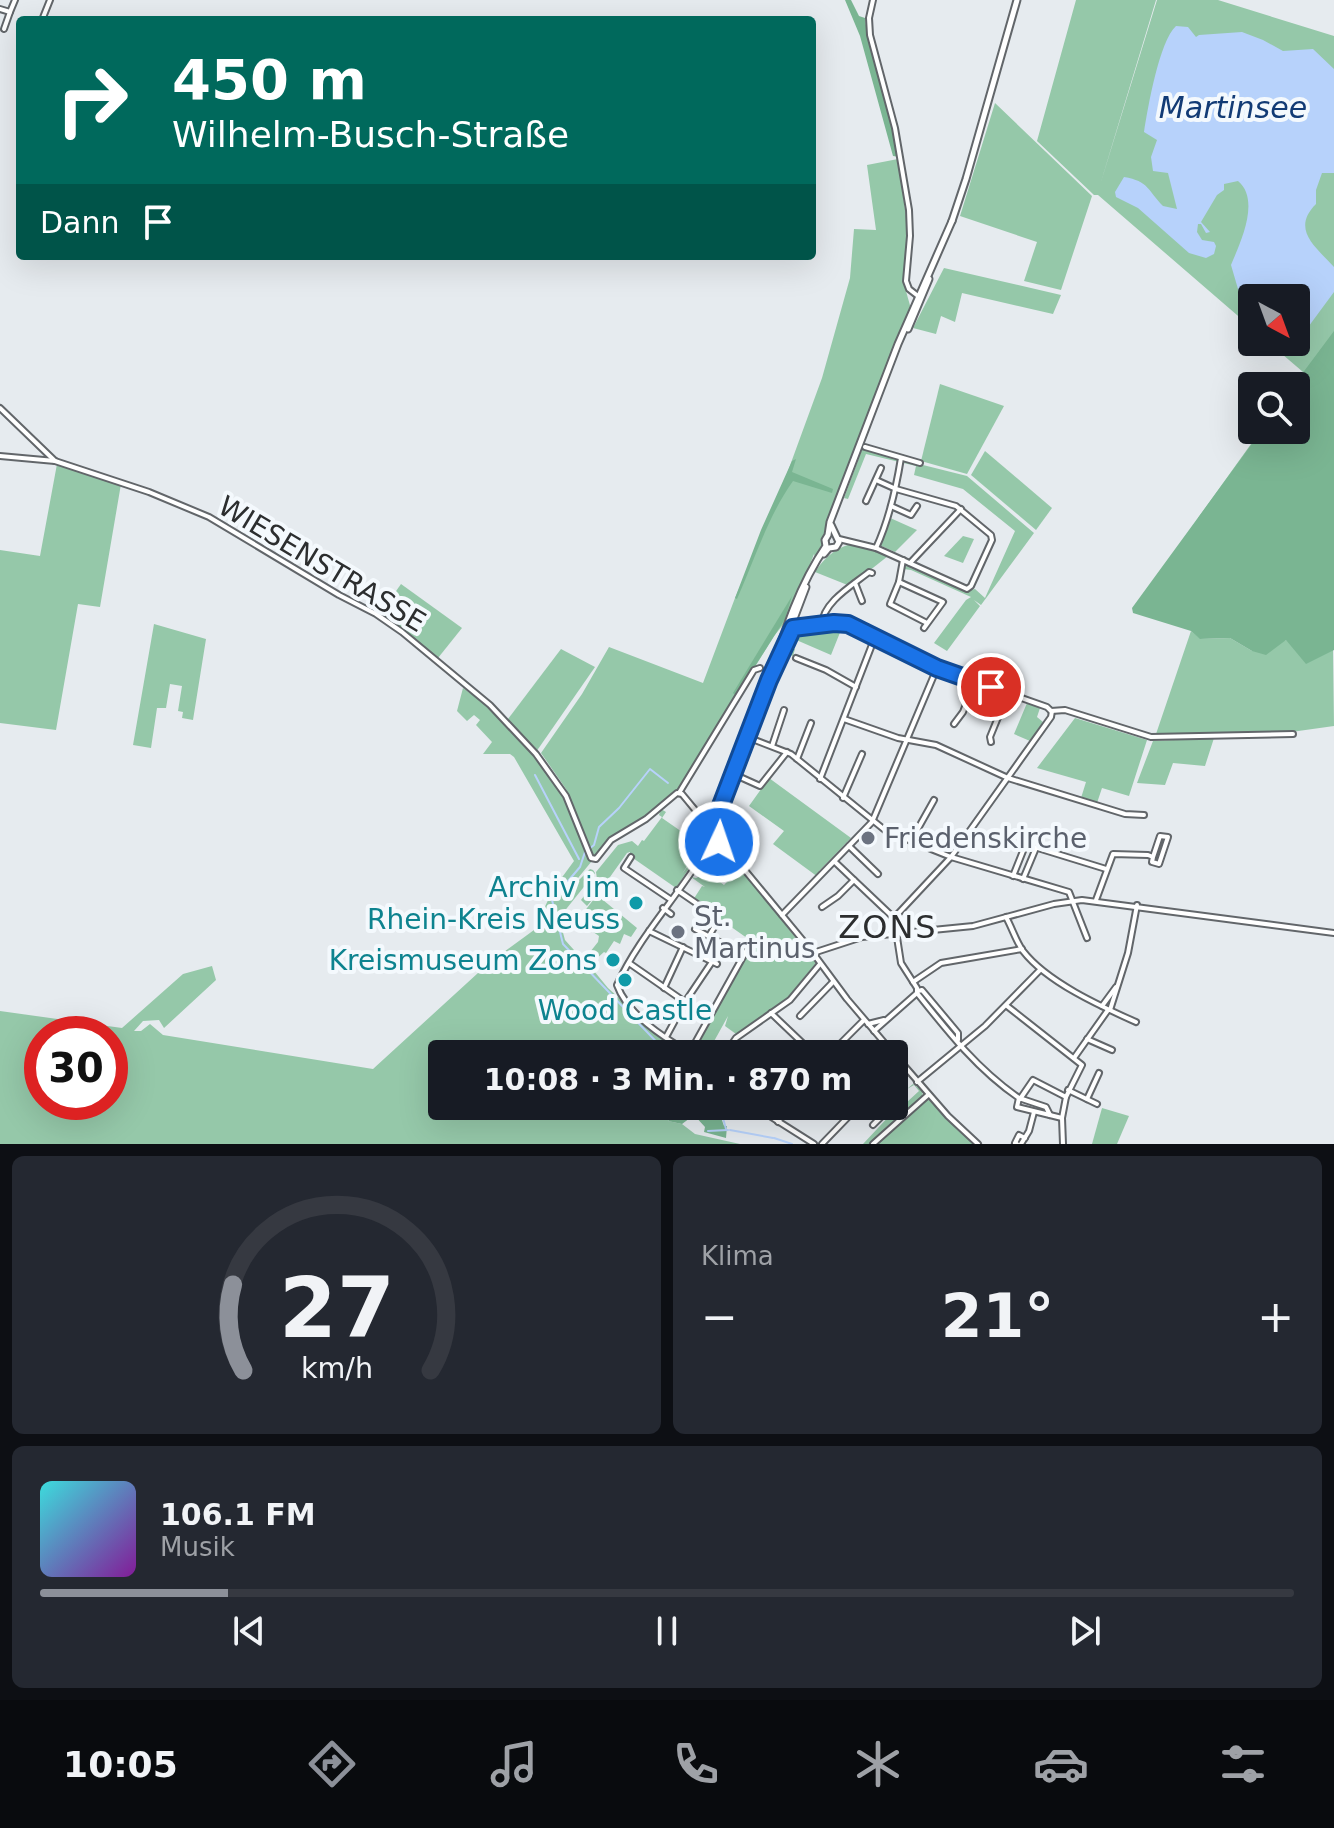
<!DOCTYPE html>
<html lang="de">
<head>
<meta charset="utf-8">
<style>
	:root { --surface:#171b24; --page:#242831; --text:#f1f3f6; --muted:#9ea1a6; --line:#363941; --accent:#8c9099 }
	body { margin:0; font-family:"DejaVu Sans",sans-serif; background:var(--page); color:var(--text); height:100vh; display:flex; flex-direction:column; font-size:30px; white-space:nowrap }
	* { box-sizing:border-box; margin:0 }
	p { font-size:26px; color:var(--muted) }
	.icon { flex:none; width:44px; height:44px; fill:none; stroke:currentColor; stroke-width:2; stroke-linecap:round; stroke-linejoin:round }
	.map { position:relative; height:1144px; overflow:hidden }
	.panel { display:flex; flex-direction:column; gap:12px; padding:12px; background:#0d0f14; flex:1 }
	.panel>* { flex:none }
	.hud { position:absolute; left:16px; top:16px; width:800px; height:244px; border-radius:8px; box-shadow:0 8px 32px #0002; background:#00695c; color:#fff; overflow:hidden }
	.needle { width:52px; rotate:139deg }
	.buttons { position:absolute; left:1238px; top:284px; display:grid; gap:16px }
	.buttons a { display:grid; place-items:center; width:72px; height:72px; border-radius:8px; background:var(--surface); box-shadow:0 8px 32px #0002; font-size:40px }
	.speed { position:absolute; left:24px; top:1016px; display:flex; gap:16px; font-size:40px; font-weight:700; text-align:center }
	.speed>* { display:grid; place-content:center; width:104px; height:104px; border-radius:50%; background:var(--surface); box-shadow:0 8px 32px #0002; line-height:1 }
	.speed .limit { border:12px solid #d22; background:#fff; color:#111 }
	.pin { position:absolute; display:grid; place-items:center; width:68px; height:68px; color:#fff; margin:-34px; border:4px solid #fff; border-radius:50%; box-shadow:0 2px 8px #0007 }
	.me { position:absolute; width:88px; margin:-44px; rotate:3deg; stroke-linejoin:round; filter:drop-shadow(0 0 6px #0008) }
	.turn { display:flex; align-items:center; gap:28px; height:168px; padding:0 24px; font-size:36px }
	.turn .icon { width:104px; height:104px; stroke-width:2.5 }
	.turn b { display:block; font-size:56px; line-height:68px }
	.then { display:flex; align-items:center; height:76px; padding:0 24px; background:#0003; gap:16px; font-size:30px }
	.big { font-size:60px; font-weight:800; line-height:1.1 }
	.panel .card { flex:1; display:flex; flex-direction:column; justify-content:center; gap:12px; min-width:0; padding:0 28px; border-radius:12px; background:var(--page) }
	.panel .dial { align-items:center; gap:0 }
	.dial svg { height:208px; overflow:visible; fill:none; stroke:var(--line); stroke-width:7; stroke-linecap:round; text-anchor:middle }
	.dial text { fill:var(--text); stroke:none }
	.song { display:flex; align-items:center; gap:24px }
	.cover { width:96px; height:96px; border-radius:12px; background:linear-gradient(135deg,hsl(180 70% 55%),hsl(290 70% 35%)) }
	.played { height:8px; border-radius:4px; background:linear-gradient(90deg,var(--accent) 15%,var(--line) 15%) }
	.keys { display:flex; justify-content:space-around; direction:ltr }
	.heat { display:flex; justify-content:space-between; align-items:center; font-size:44px; direction:ltr }
	.panel .tiles { flex:1; display:grid; gap:12px; grid-template-columns:1fr 1fr }
	.card:last-child { grid-column:span 2 }
	.trip { position:absolute; left:428px; top:1040px; width:480px; height:80px; border-radius:8px; background:var(--surface); box-shadow:0 8px 32px #0002; font-weight:800; line-height:80px; text-align:center }
	.tab-bar { display:flex; height:128px; justify-content:space-around; align-items:center; background:#090b0e; color:var(--muted) }
	.tab-bar .icon { width:56px; height:56px }
	.tab-bar .current { color:var(--accent) }
	.tab-bar b { font-size:36px; color:var(--text) }
	.map>svg:first-child { display:block }
</style>
</head>
<body>
<div class="map">
<svg width="1334" height="1144" viewBox="0 0 1334 1144">
	<rect width="100%" height="100%" fill="#e6ebef"/>
	<g fill="#95c8a9" fill-rule="evenodd">
		<polygon points="1076,0 1156,0 1100,185 1157,0 1218,0 1334,36 1334,538 1210,515 1198,518 1261,430 1296,430 1296,386 1303,372 1268,342 1296,342 1296,298 1252,298 1252,328 1098,195 1094,195 1037,141"/>
		<polygon points="995,103 1092,196 1061,290 1024,281 1037,242 960,216"/>
		<path d="M898,159L908,231L904,284L911,309L825,528L823,548L815,558L814,554L790,616L774,636L680,788L647,815L609,840L565,894L590,869L593,870L595,873L559,918L565,940L574,950L589,958L594,971L608,988L667,1041V1045L677,1054H442V1106H683L668,1121L682,1124L695,1134L740,1144H0V1011L122,1028L183,974L212,966L216,980L164,1028L159,1020L143,1021L134,1031H141L150,1024L163,1035L373,1069L490,962L534,930L550,896L549,895L574,861L514,757L510,754H483L492,742L476,725L480,720L474,715L467,721L457,711L463,688L493,710L536,755L566,801L588,847L566,789L541,753L582,694L609,647L703,683L735,598L777,501L822,378L850,278L854,229L876,230L867,165ZM42,1034H110V1102H42Z"/>
		<polygon points="944,268 1061,295 1053,314 962,293 955,322 941,316 936,334 913,328"/>
		<polygon points="940,384 1004,406 967,474 921,461"/>
		<polygon points="863,447 867,451 967,476 1034,533 981,605 974,600 980,606 947,651 934,643 966,600 971,597 911,570 903,569 906,566 967,591 975,589 985,598 1015,531 963,489 914,475 916,466 866,454 848,499 844,498"/>
		<polygon points="985,451 1052,508 1036,530 971,475"/>
		<polygon points="57,464 121,484 100,607 78,604 56,730 0,723 0,550 40,556"/>
		<polygon points="888,517 917,530 895,552 879,545"/>
		<polygon points="963,536 974,539 963,563 944,556"/>
		<path d="M853,544L866,546L888,556L850,586L815,572C823,559 837,546 853,544Z"/>
		<polygon points="401,584 462,628 438,658 380,614"/>
		<polygon points="154,624 206,639 193,720 182,718 183,712 178,711 182,686 170,684 166,708 157,708 151,748 133,745"/>
		<polygon points="843,625 831,655 794,639 789,651 791,648 795,649 793,656 783,653 796,630"/>
		<polygon points="1191,631 1201,639 1230,638 1252,651 1286,640 1333,649 1334,726 1284,733 1156,734"/>
		<polygon points="561,649 595,667 536,752 508,719"/>
		<polygon points="1027,703 1040,708 1037,717 1043,722 1030,741 1014,734"/>
		<polygon points="1075,718 1147,740 1129,796 1102,788 1097,803 1081,798 1086,782 1037,768"/>
		<polygon points="1214,738 1205,766 1173,763 1165,785 1137,783 1153,741"/>
		<polygon points="769,778 851,838 819,871 821,873 818,877 773,844 784,831 749,806"/>
		<polygon points="661,809 666,812 662,818 698,843 709,829 710,831 682,874 711,835 676,888 630,856 630,852 627,853 610,877 612,879 606,886 608,888 603,890 601,895 603,900 637,928 631,937 624,934 620,944 614,941 606,953 604,952 595,960 590,952 598,942 599,936 577,921 607,882 587,906 581,900 597,879 596,872 618,845 632,841 638,846 642,840 644,841 662,817 659,815"/>
		<polygon points="707,858 713,865 710,869 723,878 720,882 724,885 740,868 816,963 784,1002 736,1034 725,1026 728,1016 707,1054 693,1054 754,943 693,900 702,886 705,887 691,877 696,878 707,873 708,867 702,864"/>
		<polygon points="913,1084 923,1091 922,1097 870,1144 863,1144 892,1113 894,1114 919,1091 914,1085 907,1089"/>
		<polygon points="928,1099 976,1144 877,1144 923,1103"/>
		<polygon points="1102,1108 1129,1116 1117,1144 1092,1144"/>
	</g>
	<g fill="#7ab592">
		<polygon points="845,0 851,0 859,16 865,18 867,33 900,157 893,156 860,36"/>
		<polygon points="1334,331 1334,650 1306,664 1286,640 1266,655 1252,651 1230,638 1200,639 1191,631 1133,613 1132,608 1262,430 1296,430 1296,386 1293,386"/>
		<path d="M796,459L792,472L833,489L832,493L793,481C768,516 755,559 737,599L735,598L761,530L792,461Z"/>
		<polygon points="792,596 785,619 736,696 733,693"/>
		<polygon points="683,1106 717,1106 724,1126 727,1126 726,1138 704,1132 705,1127 694,1115 682,1124 668,1121"/>
	</g>
	<path fill="#b7d2fb" d="M1176,26L1188,27L1196,37L1199,35L1242,32L1263,40L1283,51L1313,49L1334,69V173H1322L1316,190V204C1290,230 1317,248 1334,267V292L1303,334L1296,337V298H1252V308L1238,289L1231,265C1240,243 1261,200 1238,181L1224,184V190L1217,195L1201,222L1210,232L1206,233L1201,224H1198L1197,232L1202,240L1214,242L1216,246L1214,254L1206,258L1189,253L1138,208L1116,197L1115,192L1124,177C1149,181 1148,191 1163,206L1177,209L1168,173L1153,171L1151,157L1157,140L1144,132C1148,107 1159,42 1176,26Z"/>
	<g fill="none" stroke-linecap="round" stroke-linejoin="round">
		<g stroke="#b7d2fb" stroke-width="2">
			<polyline points="535,775 579,859"/>
			<polyline points="589,849 594,845 599,827 619,808 650,769 668,783"/>
			<polyline points="585,852 580,867 552,900 563,944 668,1054"/>
			<polyline points="713,1106 723,1118 726,1129"/>
			<polyline points="730,1130 773,1138"/>
			<polyline points="708,1131 728,1130"/>
			<polyline points="774,1138 792,1144"/>
		</g>
		<defs>
			<g id="minor">
				<polyline points="873,0 869,18 870,35 895,128 909,210 910,236 906,281 909,289 918,296"/>
				<polyline points="0,9 10,12 15,0"/>
				<polyline points="42,20 50,0"/>
				<polyline points="4,29 10,12"/>
				<polyline points="0,408 55,461 149,492 209,517 339,595 376,614 402,632 490,705 536,754 566,796 591,858 596,859 611,840 646,819 677,793 682,794 810,949 847,999 894,1054"/>
				<polyline points="865,447 920,463"/>
				<polyline points="0,456 55,461"/>
				<polyline points="866,501 881,468"/>
				<polyline points="891,506 911,515 917,506"/>
				<polyline points="839,539 876,548 967,589 971,586 992,540 991,535 956,506 896,489 876,480"/>
				<path d="M876,548C889,520 896,489 901,458"/>
				<polyline points="910,563 961,509"/>
				<polyline points="899,582 903,560"/>
				<polyline points="855,583 862,601"/>
				<path d="M822,624C823,602 853,585 869,572L872,573"/>
				<polyline points="924,628 943,602 899,582 890,604 927,623"/>
				<polyline points="790,630 834,623 848,624 937,668 1047,707 1051,711 1065,710 1151,737 1293,734"/>
				<polyline points="796,658 826,670 856,687"/>
				<polyline points="844,719 898,738 936,745 1008,778 1125,814 1144,815"/>
				<polyline points="954,724 963,712 975,681"/>
				<polyline points="747,737 791,754 886,831 951,857 1069,892 1087,938"/>
				<polyline points="991,742 990,737 1008,693"/>
				<polyline points="772,746 784,710"/>
				<polyline points="797,759 811,723"/>
				<polyline points="740,777 760,786 787,752"/>
				<polyline points="820,779 875,637"/>
				<polyline points="679,793 754,670 760,668"/>
				<polyline points="843,798 862,754"/>
				<polyline points="911,841 934,800"/>
				<polyline points="849,846 878,874"/>
				<polyline points="631,857 624,868 670,899"/>
				<polyline points="835,862 894,918"/>
				<polyline points="1013,876 1025,846 1028,845 1106,869"/>
				<polyline points="1023,879 1036,848"/>
				<polyline points="677,890 709,912 716,924 709,936"/>
				<polyline points="1096,900 1113,854 1148,855 1153,857 1152,862 1159,864 1168,837 1160,836 1153,857"/>
				<polyline points="822,907 838,896 854,880"/>
				<polyline points="663,908 671,914"/>
				<polyline points="782,915 872,822 937,668"/>
				<path d="M1006,917C1012,928 1016,941 1023,951C1047,982 1100,1006 1136,1022"/>
				<path d="M894,918L901,963L917,988V993C948,1032 978,1070 1019,1098L1017,1107L1062,1118"/>
				<polyline points="894,918 951,857 1051,717 1052,711"/>
				<polyline points="695,929 744,955"/>
				<polyline points="649,931 717,964"/>
				<polyline points="813,953 862,937 973,926 1054,904 1082,900 1334,933"/>
				<polyline points="629,963 685,1002"/>
				<polyline points="913,982 941,963 1022,949"/>
				<polyline points="664,988 683,947"/>
				<polyline points="918,991 922,990 958,1033 958,1040"/>
				<polyline points="1007,1006 1082,1065 1066,1097 1062,1118 1063,1144"/>
				<polyline points="1102,1006 1116,987"/>
				<polyline points="1110,1010 1128,953 1137,905"/>
				<polyline points="771,1013 814,1054"/>
				<polyline points="800,1016 833,982"/>
				<polyline points="868,1024 884,1020"/>
				<polyline points="874,1031 917,993"/>
				<polyline points="666,1037 685,1002 724,944"/>
				<polyline points="1087,1039 1112,1050"/>
				<polyline points="690,1052 749,946"/>
				<path d="M690,1053C663,1037 628,1015 617,985C642,930 688,887 714,834"/>
				<polyline points="725,1054 736,1038 790,1000 820,964"/>
				<polyline points="830,1054 864,1020"/>
				<polyline points="894,1054 948,1116 978,1144"/>
				<polyline points="1074,1058 1108,1010"/>
				<polyline points="917,1082 985,1026 1040,970"/>
				<polyline points="1068,1090 1097,1104"/>
				<polyline points="1019,1098 1046,1107 1050,1115"/>
				<polyline points="1020,1099 1033,1080 1066,1097"/>
				<polyline points="1087,1099 1099,1073"/>
				<polyline points="754,1106 814,1144"/>
				<polyline points="863,1113 870,1106"/>
				<polyline points="778,1122 789,1106"/>
				<polyline points="873,1125 890,1108 888,1106"/>
				<polyline points="822,1144 852,1113"/>
				<polyline points="873,1144 928,1095"/>
				<polyline points="1017,1144 1015,1143 1019,1135 1025,1138"/>
				<polyline points="1021,1144 1029,1131 1034,1112"/>
			</g>
			<g id="tertiary">
				<polyline points="952,221 966,179 1017,0"/>
				<polyline points="908,329 929,279"/>
				<polyline points="824,554 829,548 836,547 839,542 831,525"/>
				<polyline points="784,645 806,587"/>
				<path d="M769,680C784,633 798,587 826,546L825,540L828,535L830,522L898,344L952,221"/>
				<polyline points="716,832 725,795 769,680"/>
			</g>
		</defs>
		<use href="#minor" stroke="#62666a" stroke-width="8"/>
		<use href="#tertiary" stroke="#62666a" stroke-width="9"/>
		<use href="#minor" stroke="#fff" stroke-width="4"/>
		<use href="#tertiary" stroke="#fff" stroke-width="5"/>
	</g>
	<g fill="none" stroke-linecap="round" stroke-linejoin="round">
		<defs>
			<polyline id="route" points="719,842 716,832 720,808 769,680 793,628 834,623 848,624 937,668 991,687"/>
		</defs>
		<use href="#route" stroke="#114b97" stroke-width="20"/>
		<use href="#route" stroke="#1a73e8" stroke-width="14"/>
	</g>
	<g fill="#6b7280" stroke="#f4f9fd" stroke-width="3">
		<circle cx="868" cy="838" r="8"/>
		<circle cx="678" cy="932" r="8"/>
	</g>
	<g fill="#0f9aa8" stroke="#f4f9fd" stroke-width="3">
		<circle cx="636" cy="903" r="8"/>
		<circle cx="613" cy="960" r="8"/>
		<circle cx="625" cy="980" r="8"/>
	</g>
	<g text-anchor="middle" dominant-baseline="central" stroke-width="8" stroke-linejoin="round" paint-order="stroke">
		<g font-size="28" fill="#2c2e2f" stroke="#f4f9fd">
			<text transform="translate(322 564) rotate(31)">WIESENSTRASSE</text>
		</g>
		<g font-size="28" fill="#5b616d" stroke="#f4f9fd" text-anchor="start">
			<text x="884" y="838">Friedenskirche</text>
			<text x="694" y="916">St.<tspan x="694" dy="32">Martinus</tspan></text>
		</g>
		<g font-size="28" fill="#0d838f" stroke="#f4f9fd" text-anchor="end">
			<text x="620" y="887">Archiv im<tspan x="620" dy="32">Rhein-Kreis Neuss</tspan></text>
			<text x="597" y="960">Kreismuseum Zons</text>
			<text x="625" y="1010" text-anchor="middle">Wood Castle</text>
		</g>
		<g font-size="30" font-style="italic" fill="#123b75" stroke="#f4f9fd">
			<text x="1233" y="107">Martinsee</text>
		</g>
		<g font-size="32" letter-spacing="2" fill="#2c2e2f" stroke="#f4f9fd">
			<text x="888" y="927">ZONS</text>
		</g>
	</g>
</svg>
<div class="buttons">
<a><svg class="needle" viewBox="-14 -14 28 28"><path d="M0-13l5 13h-10z" fill="#e53935"/><path d="M0 13l5-13h-10z" fill="#9ea1a6"/></svg></a>
<a><svg class="icon" aria-label="search" viewBox="0 0 24 24"><circle cx="10" cy="10" r="6"/><path d="M15 15l6 6"/></svg></a>
</div>
<div class="speed"><div class="limit">30</div></div>
<div class="pin" style="left:991px;top:687px;background:#d93025"><svg class="icon" aria-label="arrive" viewBox="0 0 24 24"><path d="M6 21V4h12l-3 4 3 4H6"/></svg></div>
<svg class="me" style="left:719px;top:842px" viewBox="-20 -20 40 40"><circle r="17" fill="#1a73e8" stroke="#fff" stroke-width="3"/><path d="M0-11L8 9 0 5-8 9z" fill="#fff"/></svg>
<div class="trip">10:08 · 3 Min. · 870 m</div>
<div class="hud">
<div class="turn"><svg class="icon" aria-label="right" viewBox="0 0 24 24"><path d="M7 20v-9h11M14 6l5 5-5 5"/></svg><div><b>450 m</b>Wilhelm-Busch-Straße</div></div>
<div class="then">Dann<svg class="icon" aria-label="arrive" viewBox="0 0 24 24"><path d="M6 21V4h12l-3 4 3 4H6"/></svg></div>
</div>
</div>
<section class="panel">
<div class="tiles">
<div class="card dial"><svg viewBox="0 0 100 80">
<path d="M14 69A42 42 0 1 1 86 69"/>
<path d="M14 69A42 42 0 0 1 10 36" stroke="#8c9099"/>
<text x="50" y="56" font-size="32" font-weight="700">27</text>
<text x="50" y="72" font-size="11">km/h</text>
</svg></div>
<div class="card"><p>Klima</p>
<div class="heat"><a>−</a><b class="big">21°</b><a>+</a></div>
</div>
<div class="card">
<div class="song"><i class="cover"></i><div><b>106.1 FM</b><p>Musik</p></div></div>
<div class="played"></div>
<div class="keys"><svg class="icon" aria-label="previous" viewBox="0 0 24 24"><path d="M18 5L8 12l10 7zM5 5v14"/></svg><svg class="icon" aria-label="pause" viewBox="0 0 24 24"><path d="M8 5v14M16 5v14"/></svg><svg class="icon" aria-label="next" viewBox="0 0 24 24"><path d="M6 5l10 7-10 7zM19 5v14"/></svg></div>
</div>
</div>
</section>
<nav class="tab-bar">
<b>10:05</b>
<svg class="icon current" aria-label="directions" viewBox="0 0 24 24"><path d="M12 3l9 9-9 9-9-9zM9 14v-3h6M13 9l2 2-2 2"/></svg>
<svg class="icon" aria-label="music" viewBox="0 0 24 24"><path d="M9 18V5l10-2v13"/><circle cx="6" cy="18" r="3"/><circle cx="16" cy="16" r="3"/></svg>
<svg class="icon" aria-label="phone" viewBox="0 0 24 24"><path d="M5 4h4l2 5-3 2q2 4 5 5l2-3 5 2v4C11 20 4 13 5 4z"/></svg>
<svg class="icon" aria-label="climate" viewBox="0 0 24 24"><path d="M12 3v18M4 7l16 10M4 17L20 7"/></svg>
<svg class="icon" aria-label="car" viewBox="0 0 24 24"><path d="M5 17H2v-5l4-1 3-4h7l3 4 3 1v5h-3M9 17h6M6 11h13"/><circle cx="7" cy="17" r="2"/><circle cx="17" cy="17" r="2"/></svg>
<svg class="icon" aria-label="filters" viewBox="0 0 24 24"><path d="M4 7h16M4 17h16"/><circle cx="9" cy="7" r="2"/><circle cx="15" cy="17" r="2"/></svg>
</nav>
</body>
</html>
